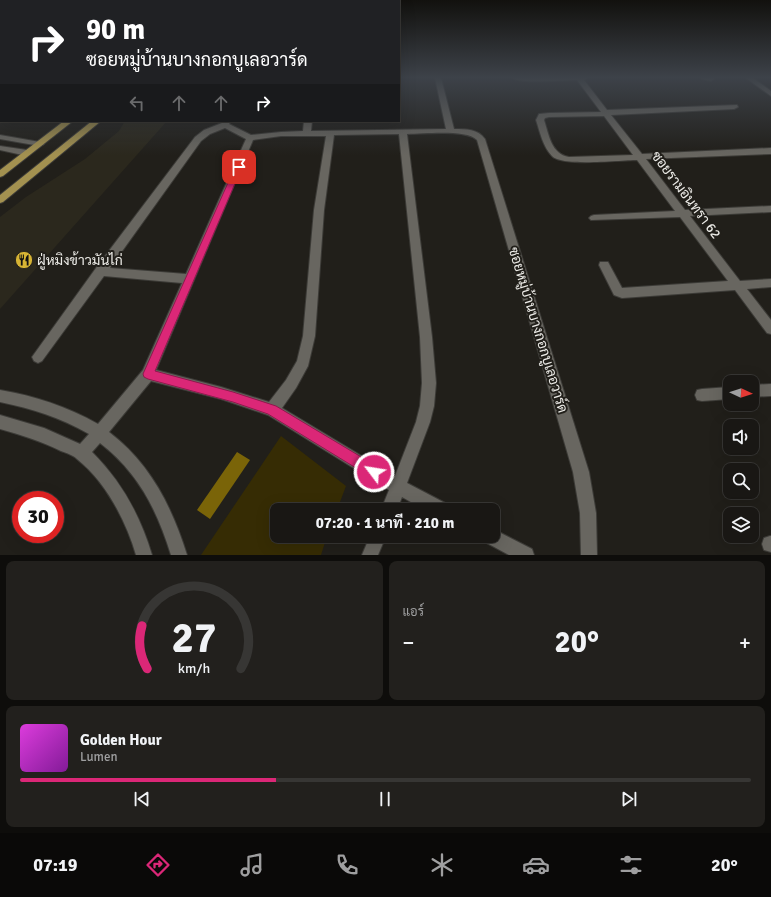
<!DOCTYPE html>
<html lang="th">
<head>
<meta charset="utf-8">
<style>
	:root { --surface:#191714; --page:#22201d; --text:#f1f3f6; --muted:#9f9fa0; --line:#373634; --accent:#db2777 }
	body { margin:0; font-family:Signika,Sarabun,sans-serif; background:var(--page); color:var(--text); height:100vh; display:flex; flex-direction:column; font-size:15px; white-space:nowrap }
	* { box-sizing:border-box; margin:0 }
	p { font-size:13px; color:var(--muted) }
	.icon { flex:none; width:22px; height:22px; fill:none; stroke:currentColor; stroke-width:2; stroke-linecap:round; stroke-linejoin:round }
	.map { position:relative; height:555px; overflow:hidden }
	.drawer { display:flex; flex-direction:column; gap:6px; padding:6px; background:#0e0d0b; flex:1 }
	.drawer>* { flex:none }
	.hud { position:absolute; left:0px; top:0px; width:400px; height:122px; box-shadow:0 4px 16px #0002,0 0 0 1px var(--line); background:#202124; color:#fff; overflow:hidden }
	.needle { width:26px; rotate:94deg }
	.fabs { position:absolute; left:723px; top:375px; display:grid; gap:8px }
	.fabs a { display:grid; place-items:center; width:36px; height:36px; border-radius:8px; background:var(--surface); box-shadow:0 4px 16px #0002,0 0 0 1px var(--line); font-size:20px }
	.speed { position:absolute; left:12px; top:491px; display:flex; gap:8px; font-size:20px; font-weight:700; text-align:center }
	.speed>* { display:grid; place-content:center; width:52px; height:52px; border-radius:50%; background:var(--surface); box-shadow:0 4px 16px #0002,0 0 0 1px var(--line); line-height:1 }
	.speed .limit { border:6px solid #d22; background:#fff; color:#111 }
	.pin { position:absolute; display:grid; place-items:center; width:34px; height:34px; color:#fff; margin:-17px; border-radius:8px; box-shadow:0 2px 6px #0006 }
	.me { position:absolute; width:44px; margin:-22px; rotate:301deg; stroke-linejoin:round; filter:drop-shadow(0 0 3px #0008) }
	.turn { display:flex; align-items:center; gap:14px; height:84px; padding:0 20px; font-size:18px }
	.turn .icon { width:52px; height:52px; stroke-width:2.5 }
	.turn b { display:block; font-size:28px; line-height:34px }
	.lanes { display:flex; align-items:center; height:38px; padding:0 20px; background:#0003; justify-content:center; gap:20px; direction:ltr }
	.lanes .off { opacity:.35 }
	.big { font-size:30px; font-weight:700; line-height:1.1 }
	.drawer .widget { flex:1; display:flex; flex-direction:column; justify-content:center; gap:6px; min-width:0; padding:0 14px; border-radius:8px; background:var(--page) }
	.drawer .dial { align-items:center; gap:0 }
	.dial svg { height:104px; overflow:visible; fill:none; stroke:var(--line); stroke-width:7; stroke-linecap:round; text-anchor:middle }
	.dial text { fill:var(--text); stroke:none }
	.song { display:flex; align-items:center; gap:12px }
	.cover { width:48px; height:48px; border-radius:6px; background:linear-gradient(135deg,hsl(300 70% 55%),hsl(290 70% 35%)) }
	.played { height:4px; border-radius:2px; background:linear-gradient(90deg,var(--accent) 35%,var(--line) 35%) }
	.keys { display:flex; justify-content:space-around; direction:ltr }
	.heat { display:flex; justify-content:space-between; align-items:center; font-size:22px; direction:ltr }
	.drawer .tiles { flex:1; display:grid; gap:6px; grid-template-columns:1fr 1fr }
	.widget:last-child { grid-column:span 2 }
	.trip { position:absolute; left:270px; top:503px; width:230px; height:40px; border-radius:8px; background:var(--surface); box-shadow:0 4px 16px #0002,0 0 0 1px var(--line); font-weight:700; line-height:40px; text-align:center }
	.menu { display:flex; height:64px; justify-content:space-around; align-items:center; background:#0a0908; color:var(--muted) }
	.menu .icon { width:28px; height:28px }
	.menu .current { color:var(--accent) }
	.menu b { font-size:18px; color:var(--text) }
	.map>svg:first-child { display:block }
</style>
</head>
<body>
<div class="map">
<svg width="771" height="555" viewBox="0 0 771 555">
	<rect width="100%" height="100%" fill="#211f1a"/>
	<polygon fill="#2b281d" points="125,121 167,121 0,309 0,217 26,197 85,159 119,131"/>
	<polygon fill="#362c04" points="281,436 346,486 337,510 277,510 277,536 327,536 321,555 201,555"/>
	<polygon fill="#7a6408" points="237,452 250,460 210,519 197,510"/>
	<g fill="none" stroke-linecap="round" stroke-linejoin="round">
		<defs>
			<g id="minor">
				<path d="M435,78H441L454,129C466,129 478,129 485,139L589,472L596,513L597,555H581L580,513L573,472L477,140C466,129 424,134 407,134L432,337L436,383L434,406L430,422L407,483L447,504L449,510H425L402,497L397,510H381L389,490L268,415L221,399L151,381L109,432C150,463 172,507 187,555H171C157,510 138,472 100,443L92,452C122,482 140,515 152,555H136C126,521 106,482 77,459C73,455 66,453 61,451C41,441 21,435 0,429V415L44,428L80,444L89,434C59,417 33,409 0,402V390C35,396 66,406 98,424L143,370L182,283L104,276L42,361L38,363L34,361L32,357L96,268L195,137L204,130L222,123L223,121H231L229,124L251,135L281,132L303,131L304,121H312L311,131L446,129ZM225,128L246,139L186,274L110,268L201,141L210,134ZM399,134L420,337L422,383L420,406L416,422L395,476L282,408L296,388L308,366L315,336L324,210L334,135ZM281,136H326L314,210L303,336L297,361L286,380L269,402L221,387L156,370L253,140Z"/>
				<path d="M513,78H587L584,80L607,110L737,105L738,107L734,109L611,115L642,154L771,148V154L646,159L685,210L771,206V212L690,216L740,281L771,279V287L747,289L771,320V334L767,333L735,290L622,298L614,295L599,265L600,262H608L622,288L728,281L680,217L591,220L589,218L591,216L594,215L675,211L637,160C621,160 562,167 552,156C543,147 540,132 536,120L539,114L549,113L601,112L577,80C565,80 519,84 513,78ZM604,116L633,155L569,157C551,154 549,135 544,120L545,118L549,117Z"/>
				<polygon points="701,78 714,78 714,79 711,81 702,79"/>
				<polygon points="746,78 753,78 771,91 771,96"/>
				<polygon points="0,135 40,142 44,144 40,146 0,139"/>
				<polygon points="0,146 27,150 31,153 27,156 0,150"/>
				<polygon points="771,384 771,396 752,397 752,385"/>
				<polygon points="730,387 730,399 702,401 697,400 695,395 697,390 702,389"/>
				<polygon points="493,529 532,549 534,555 509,555 485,542 483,536 493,536"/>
				<polygon points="370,536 386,536 378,555 362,555"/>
				<polygon points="770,536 771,536 771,552 764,550 762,544 764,538"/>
			</g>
			<g id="primary">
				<polygon points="64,121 73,121 3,176 0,177 0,170"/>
				<polygon points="92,121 101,121 3,202 0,203 0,195"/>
			</g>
		</defs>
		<use href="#minor" stroke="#3c3b37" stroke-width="2"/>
		<use href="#primary" stroke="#3c3b37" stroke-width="2"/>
		<use href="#minor" fill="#686660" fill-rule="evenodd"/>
		<use href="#primary" fill="#a39150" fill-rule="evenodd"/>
	</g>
	<linearGradient id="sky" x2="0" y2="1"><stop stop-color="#12110e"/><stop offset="0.5" stop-color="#3d4249"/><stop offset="1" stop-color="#3d4249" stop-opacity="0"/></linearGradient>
	<rect width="771" height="155" fill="url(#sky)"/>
	<polygon fill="#db2777" stroke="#8e194d" points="239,165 242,167 155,371 233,392 276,406 378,467 380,472 378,476 374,478 369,476 268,414 233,402 148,379 144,377 143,374 235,167"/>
	<defs>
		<symbol id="restaurant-disc" viewBox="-11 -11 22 22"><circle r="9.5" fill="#d7b434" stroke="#211f1a"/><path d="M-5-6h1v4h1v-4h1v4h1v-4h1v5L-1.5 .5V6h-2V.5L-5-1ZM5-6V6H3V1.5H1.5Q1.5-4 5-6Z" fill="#111"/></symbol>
	</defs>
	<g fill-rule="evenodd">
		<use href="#restaurant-disc" x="14" y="250" width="20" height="20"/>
	</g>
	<g text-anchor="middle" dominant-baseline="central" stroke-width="4" stroke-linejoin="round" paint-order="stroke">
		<g font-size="14" fill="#ecebe7" stroke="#211f1a">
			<text transform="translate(686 195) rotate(53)">ซอยรามอินทรา 62</text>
			<text transform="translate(538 330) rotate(73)">ซอยหมู่บ้านบางกอกบูเลอวาร์ด</text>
		</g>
		<g font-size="14" fill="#ecebe7" stroke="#211f1a" text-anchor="start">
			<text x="37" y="260">ฝู่หมิงข้าวมันไก่</text>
		</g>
	</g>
</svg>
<div class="fabs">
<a><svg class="needle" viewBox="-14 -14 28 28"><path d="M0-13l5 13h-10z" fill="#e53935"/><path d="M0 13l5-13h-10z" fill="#9f9fa0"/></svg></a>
<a><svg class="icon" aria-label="sound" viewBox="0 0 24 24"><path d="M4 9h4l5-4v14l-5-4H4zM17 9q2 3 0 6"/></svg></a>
<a><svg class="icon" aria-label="search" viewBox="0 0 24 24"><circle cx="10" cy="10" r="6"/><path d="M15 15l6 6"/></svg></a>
<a><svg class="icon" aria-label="layers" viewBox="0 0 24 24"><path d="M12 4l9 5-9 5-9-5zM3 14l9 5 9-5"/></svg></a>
</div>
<div class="speed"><div class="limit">30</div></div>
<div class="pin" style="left:239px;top:167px;background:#d93025"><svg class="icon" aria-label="arrive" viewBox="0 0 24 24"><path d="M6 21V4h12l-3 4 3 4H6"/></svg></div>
<svg class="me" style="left:374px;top:472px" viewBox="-20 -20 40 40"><circle r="17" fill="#db2777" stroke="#fff" stroke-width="3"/><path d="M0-11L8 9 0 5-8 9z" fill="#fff"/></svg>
<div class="trip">07:20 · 1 นาที · 210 m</div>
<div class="hud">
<div class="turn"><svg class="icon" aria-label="right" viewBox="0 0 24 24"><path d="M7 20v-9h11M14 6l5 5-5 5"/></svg><div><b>90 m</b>ซอยหมู่บ้านบางกอกบูเลอวาร์ด</div></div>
<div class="lanes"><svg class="icon off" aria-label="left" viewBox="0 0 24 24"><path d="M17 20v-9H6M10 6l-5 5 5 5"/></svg><svg class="icon off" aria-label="ahead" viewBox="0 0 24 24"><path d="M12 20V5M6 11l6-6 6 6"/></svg><svg class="icon off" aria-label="ahead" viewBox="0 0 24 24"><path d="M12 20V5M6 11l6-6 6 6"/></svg><svg class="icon" aria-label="right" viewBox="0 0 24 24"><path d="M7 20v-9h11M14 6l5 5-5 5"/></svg></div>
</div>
</div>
<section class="drawer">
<div class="tiles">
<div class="widget dial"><svg viewBox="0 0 100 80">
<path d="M14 69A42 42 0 1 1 86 69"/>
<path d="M14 69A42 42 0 0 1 10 36" stroke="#db2777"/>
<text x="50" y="56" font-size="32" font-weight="700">27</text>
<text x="50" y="72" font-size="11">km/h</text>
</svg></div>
<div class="widget"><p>แอร์</p>
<div class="heat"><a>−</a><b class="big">20°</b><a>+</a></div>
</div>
<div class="widget">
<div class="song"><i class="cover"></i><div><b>Golden Hour</b><p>Lumen</p></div></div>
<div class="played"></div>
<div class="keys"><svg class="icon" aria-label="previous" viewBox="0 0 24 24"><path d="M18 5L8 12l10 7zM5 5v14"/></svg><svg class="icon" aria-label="pause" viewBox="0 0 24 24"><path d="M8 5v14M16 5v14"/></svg><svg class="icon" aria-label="next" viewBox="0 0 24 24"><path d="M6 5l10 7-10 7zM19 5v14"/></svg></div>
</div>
</div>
</section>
<nav class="menu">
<b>07:19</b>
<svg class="icon current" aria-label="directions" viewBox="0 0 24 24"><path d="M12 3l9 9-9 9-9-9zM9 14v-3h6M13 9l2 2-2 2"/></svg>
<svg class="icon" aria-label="music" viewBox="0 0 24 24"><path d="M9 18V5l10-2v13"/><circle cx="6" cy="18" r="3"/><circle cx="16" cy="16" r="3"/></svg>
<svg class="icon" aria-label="phone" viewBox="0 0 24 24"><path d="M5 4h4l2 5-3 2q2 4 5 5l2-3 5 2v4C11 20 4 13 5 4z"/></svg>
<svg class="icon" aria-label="climate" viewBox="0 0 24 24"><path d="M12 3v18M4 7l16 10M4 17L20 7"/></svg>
<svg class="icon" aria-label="car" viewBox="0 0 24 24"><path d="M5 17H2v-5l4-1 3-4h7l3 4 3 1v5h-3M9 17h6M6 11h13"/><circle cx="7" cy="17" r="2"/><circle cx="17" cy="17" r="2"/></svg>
<svg class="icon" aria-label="filters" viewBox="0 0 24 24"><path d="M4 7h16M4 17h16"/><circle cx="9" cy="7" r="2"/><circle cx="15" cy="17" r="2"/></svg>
<b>20°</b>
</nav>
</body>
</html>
